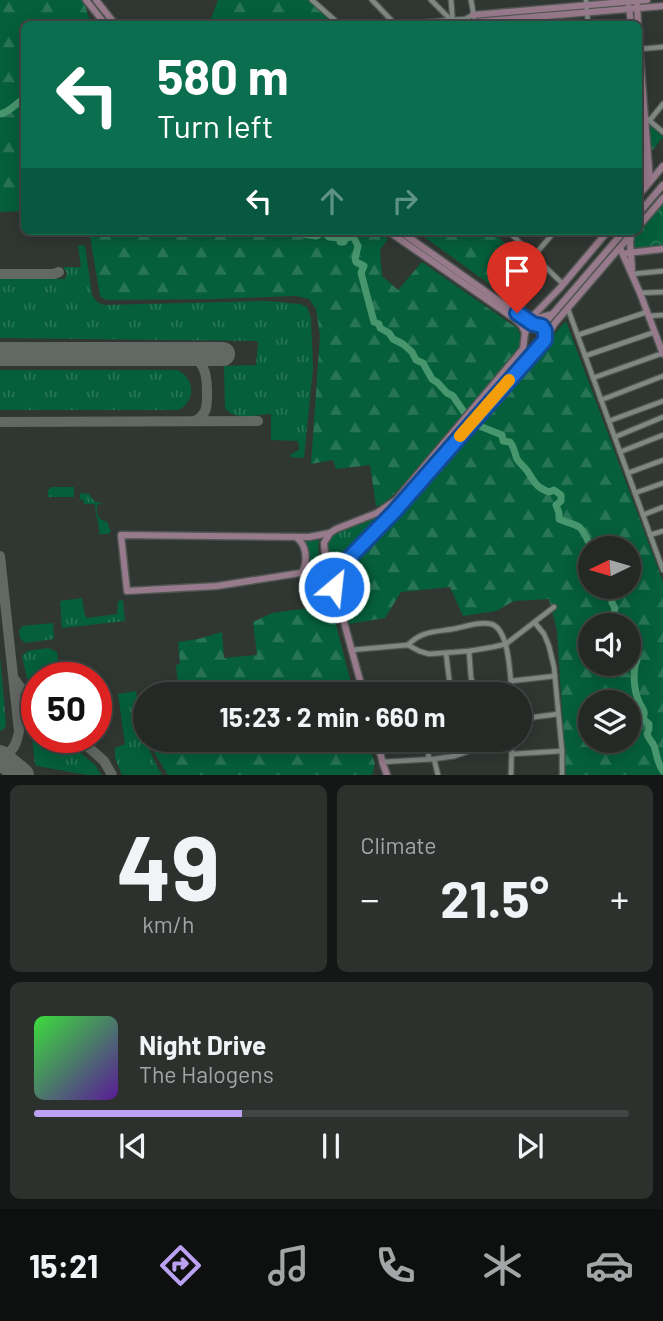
<!DOCTYPE html>
<html lang="en">
<head>
<meta charset="utf-8">
<style>
	:root { --surface:#242926; --page:#2c312e; --text:#f1f3f6; --muted:#a3a6a7; --line:#414543; --accent:#bca0f2 }
	body { margin:0; font-family:Barlow,sans-serif; background:var(--page); color:var(--text); height:100vh; display:flex; flex-direction:column; font-size:26px; white-space:nowrap }
	* { box-sizing:border-box; margin:0 }
	p { font-size:23px; color:var(--muted) }
	.icon { flex:none; width:38px; height:38px; fill:none; stroke:currentColor; stroke-width:2; stroke-linecap:round; stroke-linejoin:round }
	.map { position:relative; height:775px; overflow:hidden }
	.panel { display:flex; flex-direction:column; gap:10px; padding:10px; background:#141715; flex:1 }
	.panel>* { flex:none }
	.hud { position:absolute; left:21px; top:21px; width:621px; height:214px; border-radius:10px; box-shadow:0 4px 18px #0003,0 0 0 2px var(--line); background:#0b6e4f; color:#fff; overflow:hidden }
	.needle { width:46px; rotate:265deg }
	.controls { position:absolute; left:578px; top:536px; display:grid; gap:14px }
	.controls a { display:grid; place-items:center; width:63px; height:63px; border-radius:50%; background:var(--surface); box-shadow:0 4px 18px #0003,0 0 0 2px var(--line); font-size:35px }
	.speed { position:absolute; left:21px; top:662px; display:flex; gap:14px; font-size:35px; font-weight:700; text-align:center }
	.speed>* { display:grid; place-content:center; width:91px; height:91px; border-radius:50%; background:var(--surface); box-shadow:0 4px 18px #0003,0 0 0 2px var(--line); line-height:1 }
	.speed .limit { border:10px solid #d22; background:#fff; color:#111 }
	.pin { position:absolute; display:grid; place-items:center; width:60px; height:60px; color:#fff; margin:-72px -30px; border-radius:50% 50% 50% 0; rotate:-45deg; box-shadow:0 0 7px #0007 }
	.pin .icon { rotate:45deg }
	.me { position:absolute; width:77px; margin:-38px; rotate:28deg; stroke-linejoin:round; filter:drop-shadow(0 0 5px #0008) }
	.turn { display:flex; align-items:center; gap:24px; height:147px; padding:0 21px; font-size:32px }
	.turn .icon { width:91px; height:91px; stroke-width:2.5 }
	.turn b { display:block; font-size:49px; line-height:60px }
	.lanes { display:flex; align-items:center; height:66px; padding:0 21px; background:#0003; justify-content:center; gap:35px; direction:ltr }
	.lanes .off { opacity:.35 }
	.big { font-size:52px; font-weight:700; line-height:1.1 }
	.panel .card { flex:1; display:flex; flex-direction:column; justify-content:center; gap:10px; min-width:0; padding:0 24px; border-radius:10px; background:var(--page) }
	.panel .dial { align-items:center; gap:0 }
	.dial b { font-size:91px; line-height:1 }
	.song { display:flex; align-items:center; gap:21px }
	.cover { width:84px; height:84px; border-radius:10px; background:linear-gradient(135deg,hsl(120 70% 55%),hsl(270 70% 35%)) }
	.played { height:7px; border-radius:4px; background:linear-gradient(90deg,var(--accent) 35%,var(--line) 35%) }
	.keys { display:flex; justify-content:space-around; direction:ltr }
	.heat { display:flex; justify-content:space-between; align-items:center; font-size:38px; direction:ltr }
	.panel .tiles { flex:1; display:grid; gap:10px; grid-template-columns:1fr 1fr }
	.card:last-child { grid-column:span 2 }
	.trip { position:absolute; left:133px; top:682px; width:399px; height:70px; border-radius:35px; background:var(--surface); box-shadow:0 4px 18px #0003,0 0 0 2px var(--line); font-weight:700; line-height:70px; text-align:center }
	.menu { display:flex; height:112px; justify-content:space-around; align-items:center; background:#0e100f; color:var(--muted) }
	.menu .icon { width:49px; height:49px }
	.menu .selected { color:var(--accent) }
	.menu b { font-size:32px; color:var(--text) }
	.map>svg:first-child { display:block }
</style>
</head>
<body>
<div class="map">
<svg width="663" height="775" viewBox="0 0 663 775">
	<defs>
		<pattern id="grass-tufts" width="24" height="20" patternUnits="userSpaceOnUse" patternTransform="scale(1.75)"><rect width="24" height="20" fill="#055f3b"/><path d="M3 7l-1-3M5 7V3M7 7l1-3M15 17l-1-3M17 17v-4M19 17l1-3" fill="none" stroke="#287556"/></pattern>
		<pattern id="forest-firs" width="22" height="20" patternUnits="userSpaceOnUse" patternTransform="scale(1.75)"><rect width="22" height="20" fill="#055f3b"/><path d="M5 1l3.5 6h-7zM16 11l3.5 6h-7z" fill="#287556"/></pattern>
		<pattern id="park-crowns" width="20" height="18" patternUnits="userSpaceOnUse" patternTransform="scale(1.75)"><rect width="20" height="18" fill="#055f3b"/><path d="M2 6a3 3 0 1 1 6 0M12 15a3 3 0 1 1 6 0" fill="none" stroke="#287556"/></pattern>
	</defs>
	<rect width="100%" height="100%" fill="#303732"/>
	<g fill="url(#grass-tufts)">
		<path d="M80,245L85,246L92,295L97,302L104,305L267,301L300,304L307,307L311,318L313,368L304,458L290,457L291,454L299,450L298,441L271,440V414C256,415 234,421 225,408L224,366L256,365L258,343L256,341L0,338V278L65,279L67,273L64,269V267H81L78,246Z"/>
		<path d="M0,370H177C195,378 196,400 179,410H0Z"/>
		<polygon points="52,487 74,487 74,497 48,497 48,490"/>
		<path d="M80,493L89,494L95,502L103,503L97,505V513L100,519L107,522L109,528L111,530L109,534H99C100,524 95,515 95,504H84V501L80,499Z"/>
		<path d="M401,499L403,500L347,557L341,559L332,558C312,533 359,526 373,518C383,513 392,506 401,499Z"/>
		<path d="M302,540H319C318,549 317,556 325,562L326,567L306,571C310,561 308,549 302,540Z"/>
		<polygon points="82,598 85,615 87,618 117,614 118,601 123,600 125,621 62,628 60,601"/>
		<polygon points="53,623 54,639 25,643 20,638 19,631 22,626"/>
		<polygon points="48,648 57,652 60,677 37,677 37,688 27,678 22,656 27,651"/>
		<polygon points="0,656 6,724 5,728 0,731"/>
		<path d="M136,691C140,721 146,749 162,775H122L115,758V748L125,744L118,694Z"/>
		<polygon points="32,717 37,717 37,737 62,737 96,766 101,775 87,775 37,766 35,764 30,721"/>
	</g>
	<g fill="url(#forest-firs)" fill-rule="evenodd">
		<polygon points="0,0 83,0 91,23 90,24 24,24 24,211 0,212"/>
		<polygon points="218,0 308,0 334,24 209,24"/>
		<polygon points="89,231 377,231 388,239 380,250 382,276 398,290 422,262 517,328 520,334 520,347 404,484 384,504 376,506 370,465 336,469 333,460 311,464 320,336 316,309 309,299 296,296 213,299 106,300 100,296"/>
		<polygon points="416,231 493,231 526,266 523,283 527,295 524,309"/>
		<path d="M566,321L663,582V775H566L557,631L549,599L514,601L496,611L463,616L450,587L401,592L385,618L349,624L338,587L340,580L354,561ZM590,548H628V586H590ZM590,625H628V663H590ZM590,702H628V740H590Z"/>
		<polygon points="331,605 354,695 179,695 176,665 180,664 178,642 198,639 222,632 224,658 257,655 253,622 272,613"/>
		<polygon points="151,740 366,740 375,763 372,775 168,775 154,752"/>
	</g>
	<g fill="url(#park-crowns)">
		<polygon points="650,125 663,137 651,152 649,126"/>
		<polygon points="663,204 663,247 637,249 633,247 632,244 633,239"/>
	</g>
	<g fill="none" stroke-linecap="round" stroke-linejoin="round">
		<g stroke="#48966d" stroke-width="7">
			<path d="M0,114C9,113 16,103 24,99"/>
			<polyline points="302,231 303,234 316,236 324,232 329,237 339,238 340,242 344,242 345,239 353,236 358,246 355,259 356,262 364,266 361,273 374,322 379,324 380,328 389,333 393,339 403,344 412,352 416,360 423,363 432,379 438,383 447,393 453,396 464,412"/>
			<path d="M477,425L502,435L503,441L510,442C515,448 514,452 517,459C520,464 525,467 528,472C535,483 536,487 549,492L554,490L561,495V501L556,505L559,513V519C579,528 579,521 589,543L594,544V548"/>
			<polyline points="606,586 606,591 612,597 612,603 615,608 613,616 618,625"/>
			<path d="M628,661L630,662L634,659L637,660C632,671 634,691 639,702C643,710 646,710 643,719L649,724V729L647,734C649,740 654,743 655,749C658,759 657,762 663,771"/>
		</g>
		<g stroke="#626864" stroke-width="10">
			<polyline points="0,274 54,274 59,272"/>
			<path d="M185,354C204,359 207,373 207,391C207,405 208,414 195,421"/>
			<polyline points="0,422 258,421"/>
			<path d="M0,556L19,731C17,743 13,754 0,756"/>
			<polyline points="15,680 20,687 37,702"/>
			<polyline points="77,737 104,761 112,775"/>
		</g>
		<g stroke="#626864" stroke-width="24">
			<polyline points="0,354 223,354"/>
			<polyline points="0,757 22,775"/>
		</g>
		<defs>
			<g id="street">
				<polyline points="312,0 339,24"/>
				<polyline points="372,0 395,24"/>
				<polyline points="431,0 450,19"/>
				<polyline points="451,0 453,24"/>
				<polyline points="471,0 474,17"/>
				<polyline points="586,0 588,24"/>
				<polyline points="402,24 465,19 473,15"/>
				<polyline points="640,49 663,47"/>
				<polyline points="639,116 645,117 663,132"/>
				<polyline points="650,120 663,104"/>
				<polyline points="508,231 563,284"/>
				<polyline points="533,257 555,231"/>
				<polyline points="632,274 663,271"/>
				<polyline points="640,293 663,292"/>
				<polyline points="568,309 663,570"/>
				<polyline points="649,316 663,315"/>
				<polyline points="578,335 647,312"/>
				<polyline points="585,356 655,332"/>
				<polyline points="593,378 663,353"/>
				<polyline points="601,400 663,376"/>
				<polyline points="609,421 663,401"/>
				<polyline points="615,437 663,417"/>
				<polyline points="620,452 663,435"/>
				<polyline points="628,473 663,460"/>
				<polyline points="635,493 663,483"/>
				<polyline points="643,515 663,507"/>
				<polyline points="650,535 663,531"/>
				<polyline points="535,623 544,634 549,646 554,667 562,751 562,775"/>
				<path d="M408,645C421,631 435,632 453,629C464,627 480,621 491,624C510,629 510,678 512,695"/>
				<polyline points="351,650 408,645 419,651 429,654 469,651 493,647 506,644 554,607"/>
				<polyline points="469,651 471,678 477,695"/>
				<polyline points="446,653 451,695"/>
				<polyline points="511,681 555,676"/>
				<polyline points="520,719 558,714"/>
				<polyline points="427,744 429,759"/>
				<polyline points="379,748 466,740"/>
				<polyline points="512,754 562,751"/>
				<polyline points="434,759 438,775"/>
				<polyline points="382,762 434,759 455,756 472,750 475,740"/>
				<polyline points="511,775 512,740"/>
			</g>
			<g id="secondary">
				<polyline points="86,0 105,24"/>
				<polyline points="96,0 115,24"/>
				<polyline points="637,5 638,24"/>
				<polyline points="629,7 631,24"/>
				<polyline points="473,15 647,0"/>
				<polyline points="474,22 663,6"/>
				<polyline points="639,42 650,181"/>
				<polyline points="639,119 645,187"/>
				<polyline points="639,195 663,166"/>
				<polyline points="639,213 663,185"/>
				<polyline points="639,226 663,198"/>
				<polyline points="388,231 515,319 522,326 525,333"/>
				<polyline points="400,231 533,325"/>
				<polyline points="631,234 630,243 632,269"/>
				<polyline points="620,248 640,293 663,354"/>
				<polyline points="627,253 663,249"/>
				<polyline points="530,320 553,314"/>
				<polyline points="528,321 560,288 608,231"/>
				<polyline points="539,325 545,323 624,231"/>
				<polyline points="547,336 555,323 634,231"/>
				<polyline points="330,533 309,537 121,535 127,591 217,586 345,566"/>
				<path d="M296,537C307,545 308,561 302,573"/>
				<polyline points="326,554 333,561 343,561 347,559"/>
				<polyline points="334,587 340,573 349,558 394,511 543,343 546,334 542,326 536,324 528,328 525,333 523,349 396,500 377,513 336,529 330,533 324,543 325,553 364,695"/>
				<polyline points="377,740 383,764 387,775"/>
			</g>
		</defs>
		<use href="#street" stroke="#4f5551" stroke-width="7"/>
		<use href="#secondary" stroke="#4f5551" stroke-width="9"/>
		<use href="#street" stroke="#808883" stroke-width="4.5"/>
		<use href="#secondary" stroke="#977a8b" stroke-width="6"/>
	</g>
	<g fill="none" stroke-linecap="round" stroke-linejoin="round">
		<defs>
			<polyline id="route" points="334,587 349,558 394,512 545,340 545,331 542,326 533,324 517,313"/>
		</defs>
		<use href="#route" stroke="#114b97" stroke-width="18"/>
		<use href="#route" stroke="#1a73e8" stroke-width="12"/>
		<polyline stroke="#f59e0b" stroke-width="12" points="460,436 509,380"/>
	</g>
</svg>
<div class="controls">
<a><svg class="needle" viewBox="-14 -14 28 28"><path d="M0-13l5 13h-10z" fill="#e53935"/><path d="M0 13l5-13h-10z" fill="#a3a6a7"/></svg></a>
<a><svg class="icon" aria-label="sound" viewBox="0 0 24 24"><path d="M4 9h4l5-4v14l-5-4H4zM17 9q2 3 0 6"/></svg></a>
<a><svg class="icon" aria-label="layers" viewBox="0 0 24 24"><path d="M12 4l9 5-9 5-9-5zM3 14l9 5 9-5"/></svg></a>
</div>
<div class="speed"><div class="limit">50</div></div>
<div class="pin" style="left:517px;top:313px;background:#d93025"><svg class="icon" aria-label="arrive" viewBox="0 0 24 24"><path d="M6 21V4h12l-3 4 3 4H6"/></svg></div>
<svg class="me" style="left:334px;top:587px" viewBox="-20 -20 40 40"><circle r="17" fill="#1a73e8" stroke="#fff" stroke-width="3"/><path d="M0-11L8 9 0 5-8 9z" fill="#fff"/></svg>
<div class="trip">15:23 · 2 min · 660 m</div>
<div class="hud">
<div class="turn"><svg class="icon" aria-label="left" viewBox="0 0 24 24"><path d="M17 20v-9H6M10 6l-5 5 5 5"/></svg><div><b>580 m</b>Turn left</div></div>
<div class="lanes"><svg class="icon" aria-label="left" viewBox="0 0 24 24"><path d="M17 20v-9H6M10 6l-5 5 5 5"/></svg><svg class="icon off" aria-label="ahead" viewBox="0 0 24 24"><path d="M12 20V5M6 11l6-6 6 6"/></svg><svg class="icon off" aria-label="right" viewBox="0 0 24 24"><path d="M7 20v-9h11M14 6l5 5-5 5"/></svg></div>
</div>
</div>
<section class="panel">
<div class="tiles">
<div class="card dial"><b>49</b><p>km/h</p></div>
<div class="card"><p>Climate</p>
<div class="heat"><a>−</a><b class="big">21.5°</b><a>+</a></div>
</div>
<div class="card">
<div class="song"><i class="cover"></i><div><b>Night Drive</b><p>The Halogens</p></div></div>
<div class="played"></div>
<div class="keys"><svg class="icon" aria-label="previous" viewBox="0 0 24 24"><path d="M18 5L8 12l10 7zM5 5v14"/></svg><svg class="icon" aria-label="pause" viewBox="0 0 24 24"><path d="M8 5v14M16 5v14"/></svg><svg class="icon" aria-label="next" viewBox="0 0 24 24"><path d="M6 5l10 7-10 7zM19 5v14"/></svg></div>
</div>
</div>
</section>
<nav class="menu">
<b>15:21</b>
<svg class="icon selected" aria-label="directions" viewBox="0 0 24 24"><path d="M12 3l9 9-9 9-9-9zM9 14v-3h6M13 9l2 2-2 2"/></svg>
<svg class="icon" aria-label="music" viewBox="0 0 24 24"><path d="M9 18V5l10-2v13"/><circle cx="6" cy="18" r="3"/><circle cx="16" cy="16" r="3"/></svg>
<svg class="icon" aria-label="phone" viewBox="0 0 24 24"><path d="M5 4h4l2 5-3 2q2 4 5 5l2-3 5 2v4C11 20 4 13 5 4z"/></svg>
<svg class="icon" aria-label="climate" viewBox="0 0 24 24"><path d="M12 3v18M4 7l16 10M4 17L20 7"/></svg>
<svg class="icon" aria-label="car" viewBox="0 0 24 24"><path d="M5 17H2v-5l4-1 3-4h7l3 4 3 1v5h-3M9 17h6M6 11h13"/><circle cx="7" cy="17" r="2"/><circle cx="17" cy="17" r="2"/></svg>
</nav>
</body>
</html>
